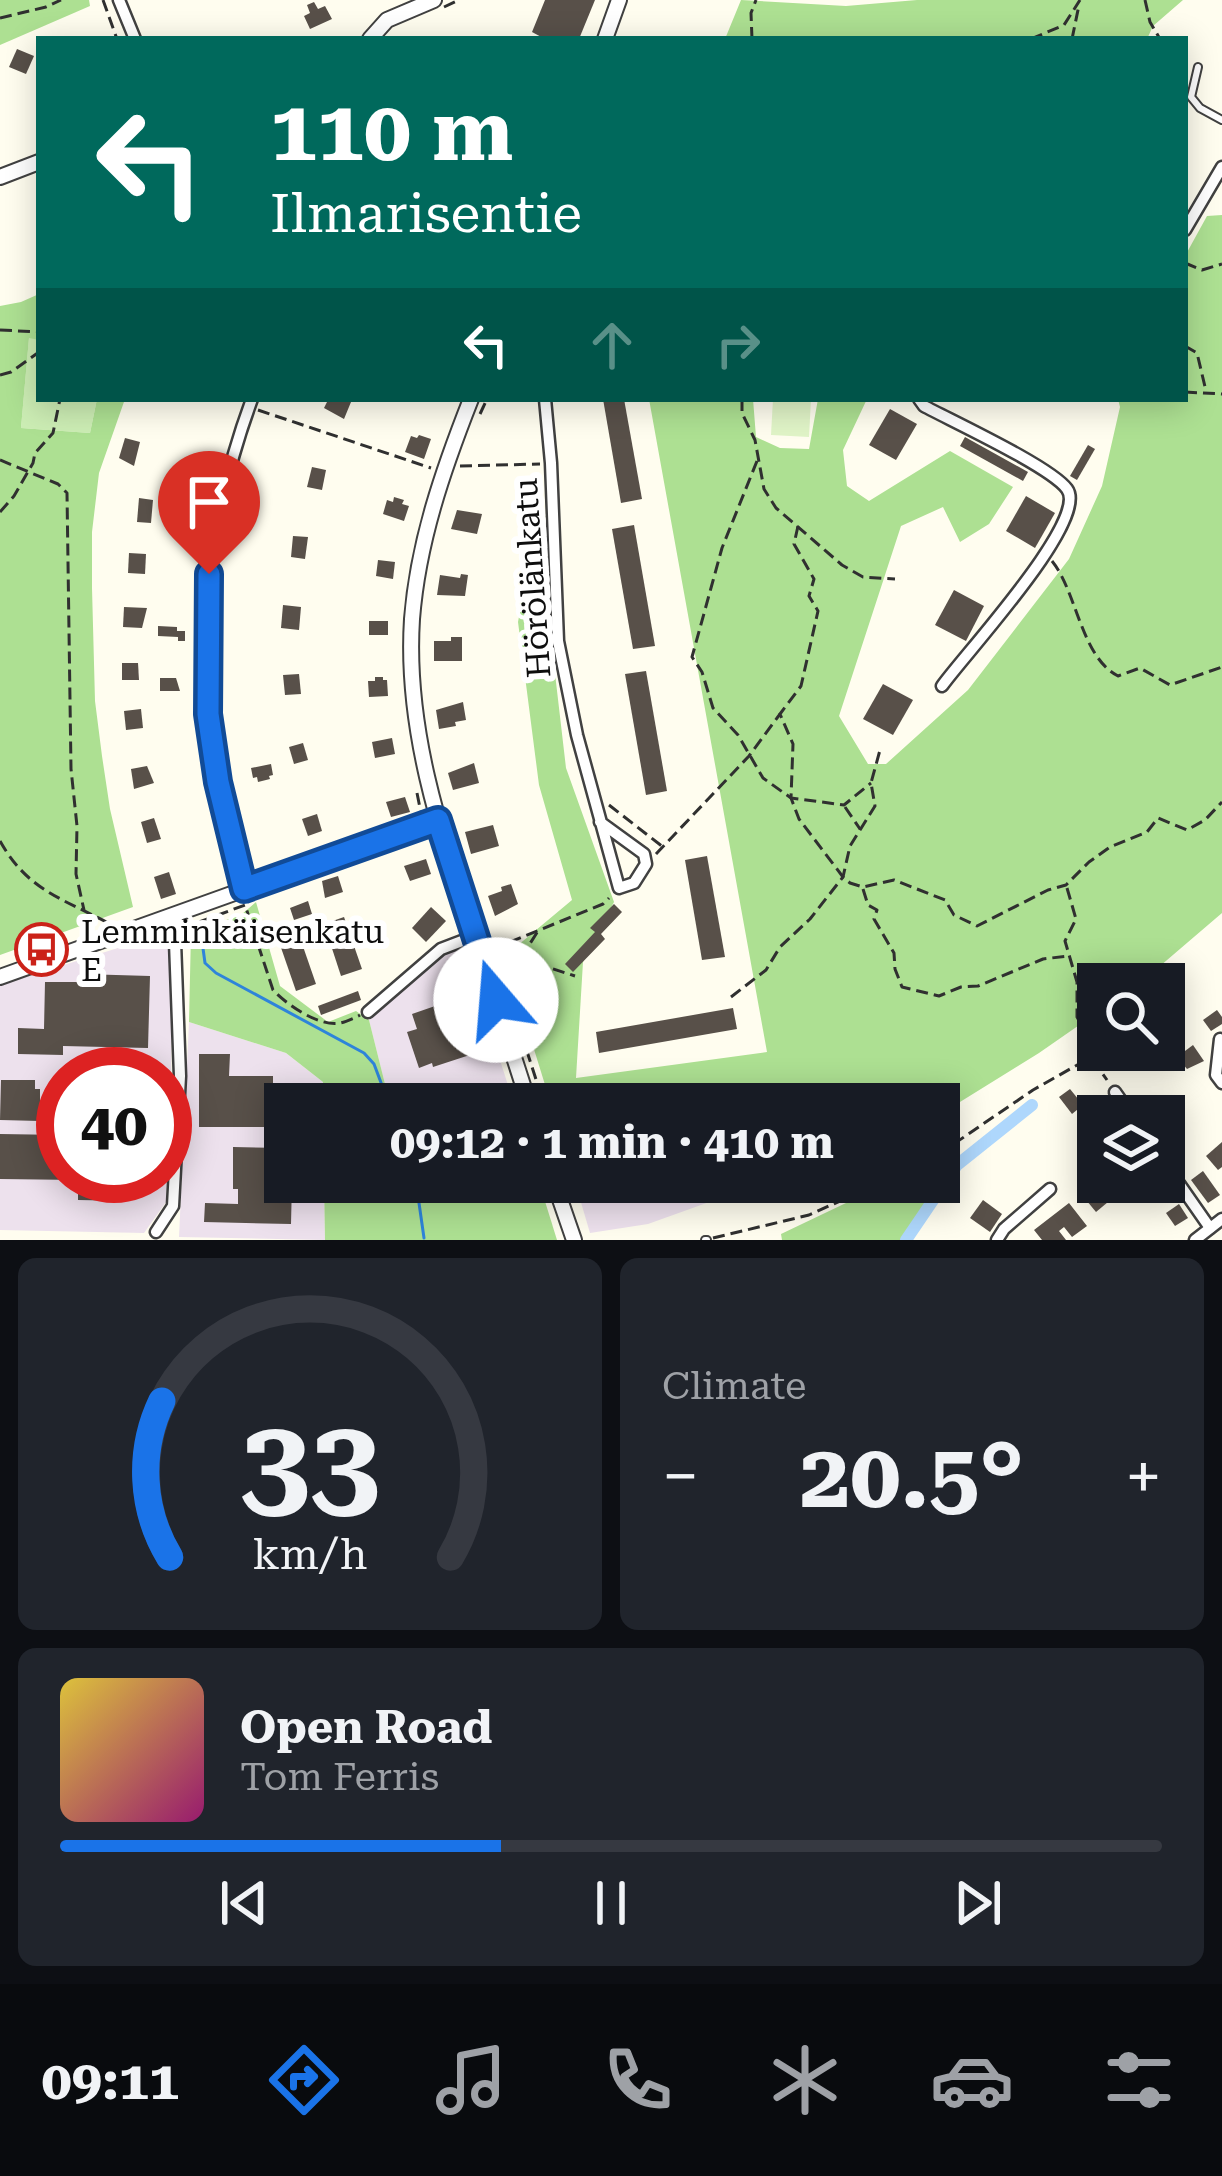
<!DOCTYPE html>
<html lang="en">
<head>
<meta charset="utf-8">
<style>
	:root { --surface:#171b24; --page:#20242c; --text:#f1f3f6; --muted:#9ea1a6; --line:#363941; --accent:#1a73e8 }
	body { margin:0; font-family:"Roboto Serif",serif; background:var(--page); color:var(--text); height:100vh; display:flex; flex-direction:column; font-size:45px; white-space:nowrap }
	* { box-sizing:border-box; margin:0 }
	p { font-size:39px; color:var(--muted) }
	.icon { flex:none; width:66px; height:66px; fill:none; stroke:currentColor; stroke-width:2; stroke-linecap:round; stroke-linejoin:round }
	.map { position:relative; height:1240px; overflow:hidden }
	.side { display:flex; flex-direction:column; gap:18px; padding:18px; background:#0d0f14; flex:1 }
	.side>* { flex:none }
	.banner { position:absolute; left:36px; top:36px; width:1152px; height:366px; border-radius:0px; box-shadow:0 6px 30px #0003; background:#00695c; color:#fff; overflow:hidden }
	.fabs { position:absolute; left:1077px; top:963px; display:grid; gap:24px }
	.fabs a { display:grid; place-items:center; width:108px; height:108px; border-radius:0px; background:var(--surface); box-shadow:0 6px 30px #0003; font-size:60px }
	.speed { position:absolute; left:36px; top:1047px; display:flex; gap:24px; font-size:60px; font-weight:700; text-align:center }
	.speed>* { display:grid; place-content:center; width:156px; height:156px; border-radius:50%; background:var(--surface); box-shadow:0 6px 30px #0003; line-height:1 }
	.speed .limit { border:18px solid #d22; background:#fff; color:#111 }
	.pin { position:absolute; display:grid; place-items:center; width:102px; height:102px; color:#fff; margin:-123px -51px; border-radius:50% 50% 50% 0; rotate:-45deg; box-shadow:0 0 12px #0007 }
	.pin .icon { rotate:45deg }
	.me { position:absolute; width:132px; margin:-66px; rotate:342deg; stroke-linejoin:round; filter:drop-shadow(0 0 9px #0008) }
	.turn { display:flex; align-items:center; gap:42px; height:252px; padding:0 36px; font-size:54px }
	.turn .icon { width:156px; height:156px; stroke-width:2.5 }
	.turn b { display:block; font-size:84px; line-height:102px }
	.lanes { display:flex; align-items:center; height:114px; padding:0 36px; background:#0003; justify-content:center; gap:60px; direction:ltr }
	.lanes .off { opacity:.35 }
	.big { font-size:90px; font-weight:700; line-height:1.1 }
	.side .card { flex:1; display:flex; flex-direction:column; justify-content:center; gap:18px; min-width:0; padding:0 42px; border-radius:18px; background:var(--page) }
	.side .dial { align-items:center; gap:0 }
	.dial svg { height:312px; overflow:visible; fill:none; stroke:var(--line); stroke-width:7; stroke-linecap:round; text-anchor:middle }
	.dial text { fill:var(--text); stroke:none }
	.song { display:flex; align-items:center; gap:36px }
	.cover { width:144px; height:144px; border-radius:18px; background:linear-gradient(135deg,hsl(50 70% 55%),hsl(320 70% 35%)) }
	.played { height:12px; border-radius:6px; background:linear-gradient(90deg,var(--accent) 40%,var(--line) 40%) }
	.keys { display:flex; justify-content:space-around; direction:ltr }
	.heat { display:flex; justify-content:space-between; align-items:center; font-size:66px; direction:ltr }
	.side .tiles { flex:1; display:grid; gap:18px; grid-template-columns:1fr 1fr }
	.card:last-child { grid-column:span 2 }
	.trip { position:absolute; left:264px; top:1083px; width:696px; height:120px; border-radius:0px; background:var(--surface); box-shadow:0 6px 30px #0003; font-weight:700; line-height:120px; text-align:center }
	.menu { display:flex; height:192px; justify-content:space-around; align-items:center; background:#090b0e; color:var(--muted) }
	.menu .icon { width:84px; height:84px }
	.menu .active { color:var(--accent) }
	.menu b { font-size:54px; color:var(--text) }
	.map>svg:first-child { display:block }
</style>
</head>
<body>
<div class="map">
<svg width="1222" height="1240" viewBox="0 0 1222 1240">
	<rect width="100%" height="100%" fill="#fffdef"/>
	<g fill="#ede1ed" fill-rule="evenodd">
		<path d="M172,931L171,1082L166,1202L144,1233L0,1230V985ZM63,1074H165V1176H63Z"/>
		<polygon points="464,947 514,1104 390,1104 369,1020 444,953"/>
		<polygon points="189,1022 286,1053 323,1082 323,1104 285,1104 285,1182 324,1182 325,1240 179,1237"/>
		<polygon points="575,1182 723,1182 726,1196 648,1224 590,1233"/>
	</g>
	<polygon fill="#ccedb4" points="29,337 39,340 39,399 97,399 90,433 21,428"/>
	<g fill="#ade092">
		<polygon points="0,0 89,0 90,6 0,45"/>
		<polygon points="741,0 846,6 917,0 1183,0 1153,26 1147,39 725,39"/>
		<polygon points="1222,215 1222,913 1139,984 1098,984 1098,1012 1039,1053 939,1115 939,1104 551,1104 505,956 572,900 539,785 518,622 537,519 566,768 614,902 583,962 576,1078 767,1052 649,399 753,399 756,437 780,448 809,449 818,399 867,399 843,450 847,486 869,501 950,451 1013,487 989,524 960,542 943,507 901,526 839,716 868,764 886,764 968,690 1069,559 1102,486 1120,407 1118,399 1185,399 1185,256 1207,216"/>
		<polygon points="39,294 39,340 29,338 21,428 90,433 97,399 125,399 99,473 92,532 92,588 95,701 102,756 110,809 133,907 0,955 0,306 21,302"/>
		<polygon points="256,902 280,986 328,1022 356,1011 369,1020 390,1104 323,1104 323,1082 286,1053 189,1022 191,932 241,915"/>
		<polygon points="946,1156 953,1161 902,1240 782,1240 781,1234 890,1182 939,1182 939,1160"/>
		<polygon points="324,1182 539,1182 557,1240 325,1240"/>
	</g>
	<polygon fill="#e0f4c7" points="773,399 811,399 809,437 771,435"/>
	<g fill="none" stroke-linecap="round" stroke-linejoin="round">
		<g stroke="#2e84da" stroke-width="3">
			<polyline points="202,941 205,963 216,973 364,1053 374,1064 389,1104"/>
			<polyline points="416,1182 424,1238"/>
		</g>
		<polyline stroke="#aed7fc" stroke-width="12" points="906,1240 957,1165 1032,1105"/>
	</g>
	<g fill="#585049">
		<polygon points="545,0 595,0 579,39 545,39 532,32"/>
		<polygon points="314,2 318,9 325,6 332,19 310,29 304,16 310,13 307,5"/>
		<polygon points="17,49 34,56 26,74 9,67"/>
		<polygon points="334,399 351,402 344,419 324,408 328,400 333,402"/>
		<polygon points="603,399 624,399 642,499 621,503"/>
		<polygon points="890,409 917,424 896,460 869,445"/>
		<polygon points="419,435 431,439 424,459 405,452 411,436 417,438"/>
		<polygon points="965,437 1028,472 1023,481 960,446"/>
		<polygon points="125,438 140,442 134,466 119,458"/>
		<polygon points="1088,445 1095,449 1077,480 1070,476"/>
		<polygon points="312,467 326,470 322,490 307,487"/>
		<polygon points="180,470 198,474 197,478 203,480 201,487 177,481"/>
		<polygon points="1026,496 1055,513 1035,548 1006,531"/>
		<polygon points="394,497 404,500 402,504 409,506 404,521 383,514 387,500 393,502"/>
		<polygon points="139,498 153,500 151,523 137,522"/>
		<polygon points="457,510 482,514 477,534 451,529"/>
		<polygon points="634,525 655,646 633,649 612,529"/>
		<polygon points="293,536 308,537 305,559 291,557"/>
		<polygon points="129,553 146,554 145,574 128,573"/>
		<polygon points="378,560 395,562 393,579 376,576"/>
		<polygon points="461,574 468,575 465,596 437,595 440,575 460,578"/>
		<polygon points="954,590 984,606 966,641 935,625"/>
		<polygon points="283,605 301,607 299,630 281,628"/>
		<polygon points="124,607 147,608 142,628 123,627"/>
		<rect x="369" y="621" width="19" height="14"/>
		<polygon points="158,626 177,627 177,631 185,631 185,641 178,641 178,637 158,636"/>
		<polygon points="451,637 462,637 462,661 434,661 434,641 451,641"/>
		<polygon points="122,663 138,663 139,680 122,680"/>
		<polygon points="646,671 667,791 646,795 625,674"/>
		<polygon points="299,674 301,694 285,695 283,675"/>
		<polygon points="375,677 383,677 383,680 387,680 388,696 369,697 368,681 375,681"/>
		<polygon points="160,678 176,678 180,691 160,691"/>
		<polygon points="883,684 913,700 893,735 863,719"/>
		<polygon points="463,702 466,720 455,722 456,726 439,729 436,710"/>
		<polygon points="141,709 143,728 126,730 124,711"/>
		<polygon points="392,738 395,754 375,758 372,742"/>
		<polygon points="303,743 308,760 294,764 289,747"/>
		<polygon points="474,763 479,783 453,790 448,773"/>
		<polygon points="271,764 273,775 269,776 270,779 258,782 257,777 253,778 251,768"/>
		<polygon points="147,766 154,783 134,789 131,769"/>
		<polygon points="405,797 410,812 391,817 386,802"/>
		<polygon points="317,814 322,831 308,836 302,819"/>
		<polygon points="154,818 161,839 147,843 141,822"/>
		<polygon points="493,825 499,846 471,854 465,832"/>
		<polygon points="707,856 725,957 702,960 685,860"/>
		<polygon points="426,859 431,874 410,881 404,866"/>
		<polygon points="169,872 176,894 161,899 154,877"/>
		<polygon points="338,876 343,892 325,898 322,881"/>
		<polygon points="511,884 518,904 495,916 488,896 502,891 501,887"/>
		<polygon points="308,901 312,914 294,920 290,908"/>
		<polygon points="614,904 622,912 601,934 605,939 573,972 565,964 595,932 590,928"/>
		<polygon points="431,907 446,921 426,942 412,928"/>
		<polygon points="344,917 362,969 341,976 324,924"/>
		<polygon points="298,932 316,984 296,991 278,939"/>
		<polygon points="82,974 150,976 148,1048 63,1046 63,1055 18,1054 18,1028 44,1029 45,982 82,982"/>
		<polygon points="358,991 361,1000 321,1015 318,1006"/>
		<polygon points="464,996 470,1012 477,1009 489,1044 481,1047 482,1051 433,1067 432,1063 419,1068 407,1032 417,1029 412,1014"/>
		<polygon points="733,1008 737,1029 599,1053 596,1032"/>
		<polygon points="1217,1010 1222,1017 1222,1024 1211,1031 1203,1020"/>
		<polygon points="1193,1045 1204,1061 1187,1069 1177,1057"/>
		<polygon points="1146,1050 1150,1050 1159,1062 1146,1071 1136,1058"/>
		<polygon points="199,1054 230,1054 229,1076 273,1076 273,1099 314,1100 314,1104 285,1104 285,1127 199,1127"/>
		<polygon points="1,1080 35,1080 35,1089 40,1089 40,1121 0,1120"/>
		<polygon points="1070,1089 1083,1105 1072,1114 1059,1097"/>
		<polygon points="0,1134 63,1135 63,1176 156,1176 156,1182 131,1182 131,1201 78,1200 78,1180 0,1179"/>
		<polygon points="1222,1142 1222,1167 1218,1170 1206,1156"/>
		<polygon points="233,1147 285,1148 285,1182 292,1182 291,1224 204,1222 205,1203 238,1204 238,1189 233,1189"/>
		<polygon points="1090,1158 1098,1168 1098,1177 1090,1184 1078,1168"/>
		<polygon points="1203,1171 1220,1195 1208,1203 1191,1180"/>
		<polygon points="1098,1182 1102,1182 1114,1197 1096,1212 1082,1195"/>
		<polygon points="983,1200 1002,1214 990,1232 970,1218"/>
		<polygon points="1069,1203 1087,1226 1072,1237 1064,1227 1059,1231 1066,1240 1042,1240 1034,1230"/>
		<polygon points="1179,1204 1188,1218 1175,1226 1166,1213"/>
	</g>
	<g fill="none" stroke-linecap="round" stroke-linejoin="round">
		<defs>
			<g id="service">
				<polyline points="1198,67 1191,97 1200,108 1222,120"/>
				<polyline points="705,1240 707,1240"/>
			</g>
			<g id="minor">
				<polyline points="119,0 135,39"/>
				<polyline points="1185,230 1222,167"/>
				<polyline points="545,399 551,463 558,641 577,735 619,888 634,883 646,864 644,854 600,822"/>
				<path d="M919,399L924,406C954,422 1051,467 1067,489C1090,520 963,656 942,686"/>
				<path d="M244,889C230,832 215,776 209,717C197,611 215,499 252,399"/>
				<polyline points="368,1012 441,949 475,936"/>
				<polyline points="1220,1039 1216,1075 1222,1083"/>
				<polyline points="1115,1092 1132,1116"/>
				<polyline points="1164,1162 1210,1228"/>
				<polyline points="156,1232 173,1206 180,1076 174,915"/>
				<polyline points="997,1240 1004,1229 1050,1189"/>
				<polyline points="1195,1240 1222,1219"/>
			</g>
			<g id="tertiary">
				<polyline points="370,39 387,20 434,0"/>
				<polyline points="605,39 619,0"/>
				<polyline points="0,177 39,162"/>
				<path d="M471,399C443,470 418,542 412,619C405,727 439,829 473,930C492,988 510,1046 529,1104"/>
				<polyline points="0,977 438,820"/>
				<polyline points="554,1182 574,1240"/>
			</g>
		</defs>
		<use href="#service" stroke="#414141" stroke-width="10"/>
		<use href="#minor" stroke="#414141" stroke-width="15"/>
		<use href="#tertiary" stroke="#414141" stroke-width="18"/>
		<g stroke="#303030" stroke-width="3" stroke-dasharray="12 6" stroke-linecap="butt">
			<polyline points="103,0 117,39"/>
			<polyline points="1145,0 1150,22 1160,39"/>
			<polyline points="444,7 459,0"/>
			<polyline points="0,18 46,7 61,0"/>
			<polyline points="752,39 751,13 756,0"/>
			<polyline points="1031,39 1064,25 1080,0"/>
			<polyline points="1072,39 1079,5"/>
			<polyline points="1185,263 1202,270 1222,264"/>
			<polyline points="0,330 39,332"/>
			<polyline points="1185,346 1197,353 1206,391"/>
			<polyline points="0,375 11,372 39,352"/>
			<polyline points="1185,392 1222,394"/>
			<polyline points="742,399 742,413 755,440 764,489 776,508 842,565 863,577 895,579"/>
			<polyline points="258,410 431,468"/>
			<polyline points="480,414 487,399"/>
			<polyline points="0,460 58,484 67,493 71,769 77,826 76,874 84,910"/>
			<polyline points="757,461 722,548 692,657 702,672 713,708 738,735 763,778 791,798 799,819 843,877 850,883 863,887 894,880 945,900 954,915 977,926 1048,890 1066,885 1089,862 1110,847 1147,832 1158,818 1187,830 1205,820 1222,802"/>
			<polyline points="460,466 540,464"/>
			<polyline points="0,512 14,496 33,463 35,453 53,433 60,399"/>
			<polyline points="798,526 794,544 814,579 809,596 818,611 801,686 780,714 793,744 791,798 844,805 871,783"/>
			<path d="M1052,561C1077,592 1081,657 1118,676L1140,668L1170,685L1222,667"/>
			<polyline points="417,793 421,813"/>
			<polyline points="609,805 663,847"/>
			<polyline points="845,807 860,829"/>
			<path d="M0,841C28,891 62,898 110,924"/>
			<polyline points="656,854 749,756 780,714"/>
			<polyline points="1067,888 1076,919 1065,941 1077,982 1077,1017 1090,1040 1093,1052 1087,1059"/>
			<polyline points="863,889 868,905 877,910 874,919 894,953 895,969 902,987 939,996 961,987 978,986 1043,959 1068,956"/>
			<path d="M183,928L245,905L273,990C287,1005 319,1027 340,1023C343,1023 357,1017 360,1015"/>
			<polyline points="505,945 532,962 575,976"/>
			<polyline points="493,949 603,904 609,898"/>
			<polyline points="460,953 496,1044"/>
			<polyline points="507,991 522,956 538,931"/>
			<polyline points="731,997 766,970 780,947 810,919 843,877 850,846 875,806 871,783 880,750"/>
			<polyline points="510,999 544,1104"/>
			<polyline points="939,1154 1033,1090 1086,1060 1095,1063 1107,1080"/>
			<polyline points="713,1238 809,1215 882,1182"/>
		</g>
		<use href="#service" stroke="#fff" stroke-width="6"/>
		<use href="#minor" stroke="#fff" stroke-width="10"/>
		<use href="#tertiary" stroke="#fff" stroke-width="14"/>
	</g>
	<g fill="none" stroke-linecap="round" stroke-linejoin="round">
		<defs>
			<polyline id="route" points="209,574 208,714 218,782 244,889 438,820 496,1000"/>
		</defs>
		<use href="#route" stroke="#114b97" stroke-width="30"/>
		<use href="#route" stroke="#1a73e8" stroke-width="21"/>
	</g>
	<defs>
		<symbol id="bus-ring" viewBox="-11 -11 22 22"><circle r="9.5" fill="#fff" stroke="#cb2219" stroke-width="1.5"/><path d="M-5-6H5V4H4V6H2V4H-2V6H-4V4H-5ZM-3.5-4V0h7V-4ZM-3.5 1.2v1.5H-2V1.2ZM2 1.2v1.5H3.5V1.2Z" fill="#cb2219"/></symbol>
	</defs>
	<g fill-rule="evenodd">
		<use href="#bus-ring" x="12" y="920" width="59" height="59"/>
	</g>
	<g text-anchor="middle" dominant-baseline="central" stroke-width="12" stroke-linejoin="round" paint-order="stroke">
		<g font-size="33" fill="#0e0e0e" stroke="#fff">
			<text transform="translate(532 578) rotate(-94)">Hörölänkatu</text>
		</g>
		<g font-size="33" fill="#0e0e0e" stroke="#fff" text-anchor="start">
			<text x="81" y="931">Lemminkäisenkatu<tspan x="81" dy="38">E</tspan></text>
		</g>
	</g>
</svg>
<div class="fabs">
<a><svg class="icon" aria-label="search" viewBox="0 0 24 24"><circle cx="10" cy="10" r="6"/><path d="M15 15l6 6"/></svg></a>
<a><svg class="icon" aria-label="layers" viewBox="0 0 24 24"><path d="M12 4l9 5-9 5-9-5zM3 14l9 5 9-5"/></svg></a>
</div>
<div class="speed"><div class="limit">40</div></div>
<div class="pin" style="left:209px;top:574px;background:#d93025"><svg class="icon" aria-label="arrive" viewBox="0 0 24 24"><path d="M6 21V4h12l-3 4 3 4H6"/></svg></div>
<svg class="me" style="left:496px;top:1000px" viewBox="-20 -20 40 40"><circle r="19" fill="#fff"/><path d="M0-13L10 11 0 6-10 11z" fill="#1a73e8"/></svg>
<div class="trip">09:12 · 1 min · 410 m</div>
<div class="banner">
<div class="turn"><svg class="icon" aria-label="left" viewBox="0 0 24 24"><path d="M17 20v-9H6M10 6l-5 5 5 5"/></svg><div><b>110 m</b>Ilmarisentie</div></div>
<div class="lanes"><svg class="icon" aria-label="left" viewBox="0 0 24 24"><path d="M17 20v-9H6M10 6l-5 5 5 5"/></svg><svg class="icon off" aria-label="ahead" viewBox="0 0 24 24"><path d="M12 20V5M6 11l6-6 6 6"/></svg><svg class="icon off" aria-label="right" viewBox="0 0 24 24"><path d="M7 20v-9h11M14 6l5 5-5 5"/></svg></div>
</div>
</div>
<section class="side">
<div class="tiles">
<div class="card dial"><svg viewBox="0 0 100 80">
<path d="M14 69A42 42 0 1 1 86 69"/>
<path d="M14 69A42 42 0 0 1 12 29" stroke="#1a73e8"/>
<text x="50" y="56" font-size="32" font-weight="700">33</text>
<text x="50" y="72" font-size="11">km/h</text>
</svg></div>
<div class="card"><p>Climate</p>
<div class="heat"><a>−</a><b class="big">20.5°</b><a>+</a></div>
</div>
<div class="card">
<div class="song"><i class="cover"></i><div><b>Open Road</b><p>Tom Ferris</p></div></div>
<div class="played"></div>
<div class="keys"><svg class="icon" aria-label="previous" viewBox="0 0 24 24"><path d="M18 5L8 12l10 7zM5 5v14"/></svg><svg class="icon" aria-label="pause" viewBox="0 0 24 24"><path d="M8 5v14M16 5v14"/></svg><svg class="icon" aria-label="next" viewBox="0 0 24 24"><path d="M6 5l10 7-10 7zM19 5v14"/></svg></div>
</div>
</div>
</section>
<nav class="menu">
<b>09:11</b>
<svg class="icon active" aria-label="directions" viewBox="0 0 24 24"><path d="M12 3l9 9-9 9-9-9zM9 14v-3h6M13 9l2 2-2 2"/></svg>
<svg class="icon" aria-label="music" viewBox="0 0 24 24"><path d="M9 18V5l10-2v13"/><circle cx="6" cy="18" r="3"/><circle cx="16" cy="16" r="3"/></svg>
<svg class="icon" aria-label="phone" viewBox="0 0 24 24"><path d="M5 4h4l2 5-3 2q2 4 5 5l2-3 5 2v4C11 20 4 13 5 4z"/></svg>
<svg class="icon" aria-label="climate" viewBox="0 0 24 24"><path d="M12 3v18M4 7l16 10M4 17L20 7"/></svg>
<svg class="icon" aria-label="car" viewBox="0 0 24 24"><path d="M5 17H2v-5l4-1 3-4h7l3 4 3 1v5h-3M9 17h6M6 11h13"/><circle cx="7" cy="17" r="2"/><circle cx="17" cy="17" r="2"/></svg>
<svg class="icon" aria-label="filters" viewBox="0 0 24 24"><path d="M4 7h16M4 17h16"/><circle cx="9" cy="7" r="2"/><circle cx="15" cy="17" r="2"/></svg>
</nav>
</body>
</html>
